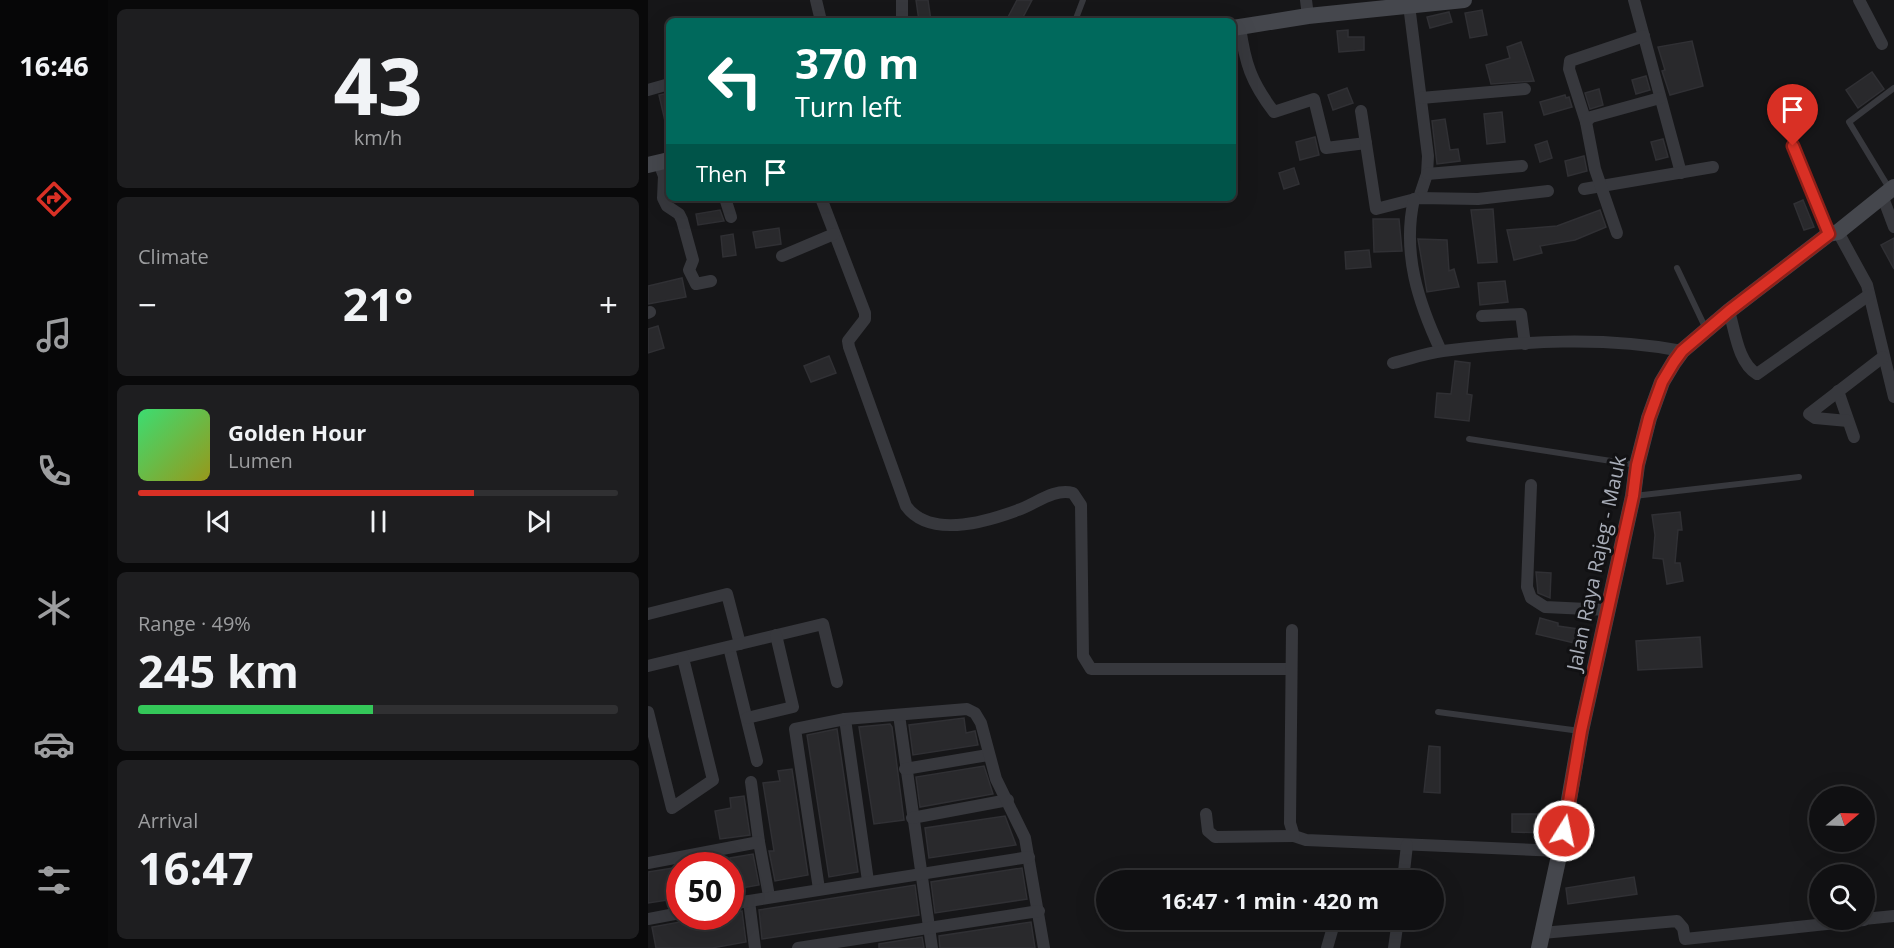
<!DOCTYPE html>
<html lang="en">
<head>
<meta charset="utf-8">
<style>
	:root { --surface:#101012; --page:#1e1e20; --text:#f1f3f6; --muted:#9c9d9f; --line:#303032; --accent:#d93025 }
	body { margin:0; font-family:"Open Sans",sans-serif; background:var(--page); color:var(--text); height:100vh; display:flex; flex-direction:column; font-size:22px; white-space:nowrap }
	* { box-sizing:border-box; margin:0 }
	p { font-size:20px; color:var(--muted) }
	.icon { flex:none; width:33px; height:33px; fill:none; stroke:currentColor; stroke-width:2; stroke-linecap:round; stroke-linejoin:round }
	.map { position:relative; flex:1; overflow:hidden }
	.drawer { display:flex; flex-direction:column; gap:9px; padding:9px; background:#09090a; width:540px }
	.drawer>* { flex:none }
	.hud { position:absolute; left:18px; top:18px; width:570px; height:183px; border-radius:9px; box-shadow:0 6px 24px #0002,0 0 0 2px var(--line); background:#00695c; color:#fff; overflow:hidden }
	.needle { width:39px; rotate:71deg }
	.controls { position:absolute; left:1161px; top:786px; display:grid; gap:12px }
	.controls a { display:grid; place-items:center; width:66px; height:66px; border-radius:50%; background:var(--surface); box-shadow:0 6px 24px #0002,0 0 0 2px var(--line); font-size:30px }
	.speed { position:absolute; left:18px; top:852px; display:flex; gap:12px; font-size:30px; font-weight:700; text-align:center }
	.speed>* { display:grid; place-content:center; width:78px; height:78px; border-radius:50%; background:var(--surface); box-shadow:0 6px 24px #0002,0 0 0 2px var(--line); line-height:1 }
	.speed .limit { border:9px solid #d22; background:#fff; color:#111 }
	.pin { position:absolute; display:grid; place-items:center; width:51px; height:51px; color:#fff; margin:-62px -26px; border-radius:50% 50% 50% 0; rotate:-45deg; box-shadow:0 0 6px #0007 }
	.pin .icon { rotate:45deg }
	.me { position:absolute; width:66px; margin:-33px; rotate:10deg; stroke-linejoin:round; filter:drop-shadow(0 0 4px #0008) }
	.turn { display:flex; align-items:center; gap:21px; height:126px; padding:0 30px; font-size:27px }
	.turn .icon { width:78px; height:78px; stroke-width:2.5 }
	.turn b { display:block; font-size:42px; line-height:51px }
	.then { display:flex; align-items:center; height:57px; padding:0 30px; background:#0003; gap:12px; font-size:22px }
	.big { font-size:45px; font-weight:700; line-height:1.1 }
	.drawer .tile { flex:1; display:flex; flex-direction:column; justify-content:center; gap:9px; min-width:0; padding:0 21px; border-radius:9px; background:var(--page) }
	.drawer .dial { align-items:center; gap:0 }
	.dial b { font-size:78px; line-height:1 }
	.song { display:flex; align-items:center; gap:18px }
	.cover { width:72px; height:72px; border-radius:9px; background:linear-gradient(135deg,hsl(140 70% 55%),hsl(60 70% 35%)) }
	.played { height:6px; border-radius:3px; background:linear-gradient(90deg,var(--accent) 70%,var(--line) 70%) }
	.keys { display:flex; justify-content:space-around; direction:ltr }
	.heat { display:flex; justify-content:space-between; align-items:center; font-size:33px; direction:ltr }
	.charge { height:9px; border-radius:4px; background:linear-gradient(90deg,#34c759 49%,var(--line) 0) }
	.trip { position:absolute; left:448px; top:870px; width:348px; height:60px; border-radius:30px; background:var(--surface); box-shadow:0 6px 24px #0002,0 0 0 2px var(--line); font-weight:700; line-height:60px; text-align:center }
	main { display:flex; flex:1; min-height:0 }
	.menu { display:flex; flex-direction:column; width:108px; justify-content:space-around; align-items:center; background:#060607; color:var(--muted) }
	.menu .icon { width:42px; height:42px }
	.menu .on { color:var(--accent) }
	.menu b { font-size:27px; color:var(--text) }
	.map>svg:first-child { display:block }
</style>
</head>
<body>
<main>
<nav class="menu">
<b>16:46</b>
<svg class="icon on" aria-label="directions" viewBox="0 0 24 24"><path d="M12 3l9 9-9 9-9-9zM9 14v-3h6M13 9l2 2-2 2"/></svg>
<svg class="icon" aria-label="music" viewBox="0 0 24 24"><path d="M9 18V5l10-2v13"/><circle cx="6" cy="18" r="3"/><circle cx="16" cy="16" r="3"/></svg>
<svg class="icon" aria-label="phone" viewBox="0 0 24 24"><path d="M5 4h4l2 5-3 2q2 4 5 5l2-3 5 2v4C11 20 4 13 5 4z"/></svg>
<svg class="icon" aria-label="climate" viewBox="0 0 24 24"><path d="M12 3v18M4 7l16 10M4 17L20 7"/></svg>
<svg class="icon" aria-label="car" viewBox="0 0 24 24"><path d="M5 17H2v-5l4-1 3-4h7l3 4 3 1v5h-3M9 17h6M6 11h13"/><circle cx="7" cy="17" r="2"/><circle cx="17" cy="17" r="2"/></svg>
<svg class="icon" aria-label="filters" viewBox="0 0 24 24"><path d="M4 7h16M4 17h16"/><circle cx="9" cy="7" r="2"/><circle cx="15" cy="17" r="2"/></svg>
</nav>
<section class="drawer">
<div class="tile dial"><b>43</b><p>km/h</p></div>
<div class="tile"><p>Climate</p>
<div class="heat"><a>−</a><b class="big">21°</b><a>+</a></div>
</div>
<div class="tile">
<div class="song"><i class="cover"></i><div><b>Golden Hour</b><p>Lumen</p></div></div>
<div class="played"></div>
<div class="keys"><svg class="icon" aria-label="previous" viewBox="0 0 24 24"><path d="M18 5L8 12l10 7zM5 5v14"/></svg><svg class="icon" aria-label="pause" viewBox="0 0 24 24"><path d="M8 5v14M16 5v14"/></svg><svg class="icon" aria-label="next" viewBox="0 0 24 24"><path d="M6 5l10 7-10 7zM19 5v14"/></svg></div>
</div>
<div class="tile"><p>Range · 49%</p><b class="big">245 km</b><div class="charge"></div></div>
<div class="tile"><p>Arrival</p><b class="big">16:47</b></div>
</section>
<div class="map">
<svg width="1246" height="948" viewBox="0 0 1246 948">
	<rect width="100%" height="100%" fill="#161618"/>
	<g fill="#29292c" stroke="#303034" stroke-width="1.5">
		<polygon points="268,0 280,0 283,21 271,21"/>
		<polygon points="369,0 384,0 373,21 358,21"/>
		<polygon points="834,10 839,35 822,38 817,13"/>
		<polygon points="801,12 804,22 782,28 779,17"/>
		<polygon points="700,30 700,37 716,37 716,50 691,52 689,31"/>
		<polygon points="1044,41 1055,86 1022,95 1014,71 1017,70 1010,47"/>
		<polygon points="873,42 886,81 843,84 838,65 862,58 859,47"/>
		<polygon points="1224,72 1236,89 1210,108 1198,90"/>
		<polygon points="998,76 1002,90 988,94 984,80"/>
		<polygon points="699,88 705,103 685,110 680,95"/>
		<polygon points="951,89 955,105 942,109 937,93"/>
		<polygon points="21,93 21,121 17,121 11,95"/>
		<polygon points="917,95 918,98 921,97 924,107 896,115 892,102"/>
		<polygon points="854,112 857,142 839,144 836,114"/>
		<polygon points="797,119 802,150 810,149 812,161 789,164 784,121"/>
		<polygon points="667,137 671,155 652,160 648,142"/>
		<polygon points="1015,139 1020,157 1008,160 1003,142"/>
		<polygon points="899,141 904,158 892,162 887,145"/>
		<polygon points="936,156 939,171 920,176 917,161"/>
		<polygon points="646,168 651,184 636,189 631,173"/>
		<polygon points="1155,200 1166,227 1156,230 1146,204"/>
		<polygon points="845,209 849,262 830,263 823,210"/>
		<polygon points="72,210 76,221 50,225 48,214"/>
		<polygon points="952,210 958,227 927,240 892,246 894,253 866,260 859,230 909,226"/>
		<polygon points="725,219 751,219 754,251 726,252"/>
		<polygon points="131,228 133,244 108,248 105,232"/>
		<polygon points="85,234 88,255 75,257 73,236"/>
		<polygon points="1246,238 1246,269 1233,245"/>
		<polygon points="770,239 799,240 801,271 806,269 811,287 779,292"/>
		<polygon points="721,250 723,267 698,269 697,252"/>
		<polygon points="34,278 38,297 0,304 0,286"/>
		<polygon points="857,281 860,302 832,305 830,283"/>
		<polygon points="10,326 16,348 0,353 0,329"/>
		<polygon points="181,356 188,373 163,382 156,366"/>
		<polygon points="807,361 822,363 819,394 824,395 821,421 787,417 789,393 803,394"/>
		<polygon points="1032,512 1034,530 1030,530 1027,563 1032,563 1035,581 1019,584 1015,559 1005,558 1007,535 1004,515"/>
		<polygon points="949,540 961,543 956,563 945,561"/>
		<polygon points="888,572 903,573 902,598 890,593"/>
		<polygon points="892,618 910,623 910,626 937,630 935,645 888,634"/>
		<polygon points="1052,637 1054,667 990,670 988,641"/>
		<polygon points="316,718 318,733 327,731 330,745 265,755 261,725"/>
		<polygon points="242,724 244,727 256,820 226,824 211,727"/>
		<polygon points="189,729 210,872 181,877 159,735"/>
		<polygon points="781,746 792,747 792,793 776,792"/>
		<polygon points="336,766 345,794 272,807 268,777"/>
		<polygon points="144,769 160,875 127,881 121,851 126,851 115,783 132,781 130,771"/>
		<polygon points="96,796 102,835 72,839 67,811 83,808 82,798"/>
		<polygon points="864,814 902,814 901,833 864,832"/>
		<polygon points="357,816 368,845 281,858 277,828"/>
		<polygon points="105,854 111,885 82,890 82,858"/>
		<polygon points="32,867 32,898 0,903 0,872"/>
		<polygon points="374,868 379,899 287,913 283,882"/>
		<polygon points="986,877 989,894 920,904 918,888"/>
		<polygon points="267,885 271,915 114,939 111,910"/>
		<polygon points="94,911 98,942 64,948 8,948 4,927 65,916 82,916 82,914"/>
		<polygon points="383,922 387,948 292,948 291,936"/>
		<polygon points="274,937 276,948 231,948 231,944"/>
	</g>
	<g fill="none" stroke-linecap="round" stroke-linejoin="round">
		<g stroke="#37383d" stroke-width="6">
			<polyline points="427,21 435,0"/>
			<polyline points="1145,146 1180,232"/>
			<polyline points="1241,188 1201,122 1246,88"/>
			<polyline points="1029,268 1058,329"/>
			<polyline points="821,439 989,465"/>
			<polyline points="986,496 1151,477"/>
			<polyline points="790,712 932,731"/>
		</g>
		<g stroke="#37383d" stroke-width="12">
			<polyline points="168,0 173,21"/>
			<polyline points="658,0 660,16"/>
			<polyline points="986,0 1033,173"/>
			<polyline points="1211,0 1234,44"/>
			<polyline points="761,5 780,156 779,174 771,198"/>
			<polyline points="254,21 254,0"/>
			<path d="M592,27C597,63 603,82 626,112L666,99L678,148L718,143"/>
			<polyline points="0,90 21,84"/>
			<polyline points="773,98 877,89"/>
			<polyline points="713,111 728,209 771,198 830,199 900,191"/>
			<polyline points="938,122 921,69 922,61 996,36"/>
			<polyline points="11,163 16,176 15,198 19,206 31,214 34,220 45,260 41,270 48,284 63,281"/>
			<polyline points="779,174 874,166"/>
			<polyline points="936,189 1065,167"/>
			<polyline points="1234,195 1246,227"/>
			<polyline points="77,198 83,217"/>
			<path d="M173,198L217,313V319L200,341L201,347L258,506C282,539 338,522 370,510C388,504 405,488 425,493L433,505L435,656L443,669H642"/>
			<path d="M766,199C754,253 770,302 793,351"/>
			<polyline points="1190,232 1219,285 1246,397"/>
			<polyline points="969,233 947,169 938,122 943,117 1012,98"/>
			<polyline points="134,256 186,234"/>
			<path d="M1081,311C1087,331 1090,363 1109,374L1221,295"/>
			<polyline points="0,313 2,312"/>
			<polyline points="834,316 873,314 877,344"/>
			<path d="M745,363C762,359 778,353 795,351C874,341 956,336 1034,351"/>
			<polyline points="1190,391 1206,437"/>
			<polyline points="1200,421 1167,418 1161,414 1235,357"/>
			<polyline points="883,485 879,587 883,598 897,607 960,610"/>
			<polyline points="0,614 79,594 92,644"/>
			<polyline points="644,630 642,823 646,836 658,840 912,851"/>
			<polyline points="81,647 109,761"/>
			<polyline points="0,666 175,624 189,682"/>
			<polyline points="0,712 24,808 65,780 35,658"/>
			<polyline points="251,715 284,948"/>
			<polyline points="99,718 145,707 128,635"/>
			<polyline points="197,719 220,881"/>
			<polyline points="257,769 340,755"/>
			<polyline points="103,782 111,842"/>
			<polyline points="558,814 560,831 567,837 646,836"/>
			<polyline points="264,818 360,800"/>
			<polyline points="0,863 111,842 121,896"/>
			<polyline points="755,880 759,845"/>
			<polyline points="171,889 147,729 197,719 319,709 327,713 333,723 348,779 377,838 396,948"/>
			<polyline points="101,901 107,948"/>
			<polyline points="82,904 381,857"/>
			<polyline points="0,919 32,913"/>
			<polyline points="1216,919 1246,916"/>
			<polyline points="894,933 1029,921 1035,928 1037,939 1216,920"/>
			<polyline points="150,948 391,911"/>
			<polyline points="679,948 687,920"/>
			<polyline points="746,948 750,920"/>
		</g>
		<g stroke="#45474d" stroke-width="16">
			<polyline points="585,28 660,16 816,0"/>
			<polyline points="0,165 21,160"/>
			<polyline points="891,948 912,851 933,731 985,496 989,465 1001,418 1014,382 1026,362 1034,351 1081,311 1181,234 1190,232 1246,187"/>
		</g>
	</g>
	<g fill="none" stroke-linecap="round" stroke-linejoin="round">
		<defs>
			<polyline id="route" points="916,831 933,731 985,496 989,465 1001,418 1014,382 1026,362 1034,351 1081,311 1181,234 1145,146"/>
		</defs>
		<use href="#route" stroke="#8d1f18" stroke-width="15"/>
		<use href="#route" stroke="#d93025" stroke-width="10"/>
	</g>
	<g text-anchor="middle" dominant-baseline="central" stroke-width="6" stroke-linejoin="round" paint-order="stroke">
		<g font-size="20" fill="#a8adb8" stroke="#111113">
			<text transform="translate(948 563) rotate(-78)">Jalan Raya Rajeg - Mauk</text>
		</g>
	</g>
</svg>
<div class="controls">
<a><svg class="needle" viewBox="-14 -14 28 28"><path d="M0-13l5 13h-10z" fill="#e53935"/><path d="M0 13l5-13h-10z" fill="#9c9d9f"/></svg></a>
<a><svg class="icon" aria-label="search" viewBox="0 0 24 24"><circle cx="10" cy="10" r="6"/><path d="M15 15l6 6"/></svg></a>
</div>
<div class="speed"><div class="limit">50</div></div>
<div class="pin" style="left:1145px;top:146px;background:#d93025"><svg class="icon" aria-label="arrive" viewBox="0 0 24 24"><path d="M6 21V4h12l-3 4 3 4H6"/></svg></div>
<svg class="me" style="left:916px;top:831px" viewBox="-20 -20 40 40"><circle r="17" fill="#d93025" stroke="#fff" stroke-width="3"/><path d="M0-11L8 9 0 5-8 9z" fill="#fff"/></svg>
<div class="trip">16:47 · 1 min · 420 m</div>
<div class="hud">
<div class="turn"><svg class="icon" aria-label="left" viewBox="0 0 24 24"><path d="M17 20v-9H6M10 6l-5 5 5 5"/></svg><div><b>370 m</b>Turn left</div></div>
<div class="then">Then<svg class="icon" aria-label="arrive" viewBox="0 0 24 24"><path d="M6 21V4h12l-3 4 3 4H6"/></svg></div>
</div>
</div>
</main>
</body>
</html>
